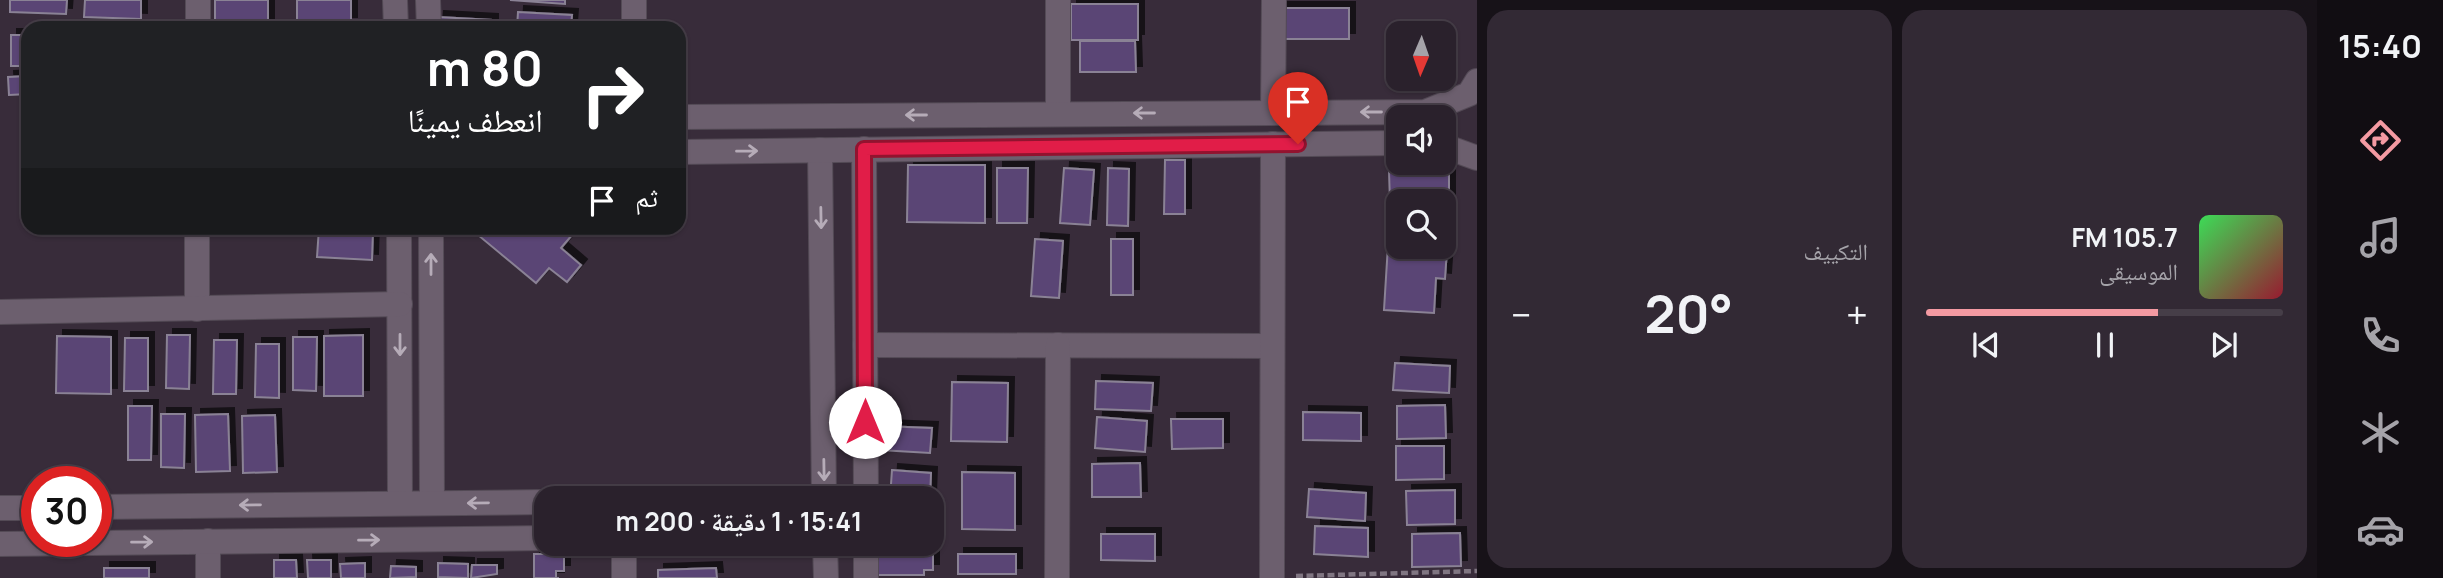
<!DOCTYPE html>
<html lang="ar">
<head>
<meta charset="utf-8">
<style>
	:root { --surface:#2a212c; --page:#322934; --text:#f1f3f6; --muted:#a5a3a9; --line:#463e48; --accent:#f49aa2 }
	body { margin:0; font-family:Manrope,"Noto Naskh Arabic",sans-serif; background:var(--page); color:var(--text); direction:rtl; height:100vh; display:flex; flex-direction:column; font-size:26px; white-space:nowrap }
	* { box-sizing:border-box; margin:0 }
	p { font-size:23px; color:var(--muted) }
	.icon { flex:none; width:38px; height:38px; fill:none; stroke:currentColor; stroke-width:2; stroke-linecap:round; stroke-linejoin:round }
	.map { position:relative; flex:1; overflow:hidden; direction:ltr }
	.panel { display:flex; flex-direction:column; gap:10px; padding:10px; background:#171218; width:840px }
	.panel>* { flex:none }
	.banner { position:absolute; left:21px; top:21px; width:665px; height:214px; border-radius:21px; box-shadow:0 2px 5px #0004,0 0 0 2px var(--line); direction:rtl; background:#202124; color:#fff; overflow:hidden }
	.needle { width:46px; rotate:182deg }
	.fabs { position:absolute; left:1386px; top:21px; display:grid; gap:14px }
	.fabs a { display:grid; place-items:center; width:70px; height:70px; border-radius:14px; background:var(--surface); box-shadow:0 2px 5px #0004,0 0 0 2px var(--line); font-size:35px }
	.speed { position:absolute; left:21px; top:466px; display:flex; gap:14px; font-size:35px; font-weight:700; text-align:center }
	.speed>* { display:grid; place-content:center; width:91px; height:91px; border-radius:50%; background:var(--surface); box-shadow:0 2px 5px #0004,0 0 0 2px var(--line); line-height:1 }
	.speed .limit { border:10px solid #d22; background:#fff; color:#111 }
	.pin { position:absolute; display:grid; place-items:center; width:60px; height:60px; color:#fff; margin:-72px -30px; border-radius:50% 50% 50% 0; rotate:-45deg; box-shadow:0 0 7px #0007 }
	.pin .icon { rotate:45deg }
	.me { position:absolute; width:77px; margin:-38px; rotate:0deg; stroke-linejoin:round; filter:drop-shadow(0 0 5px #0008) }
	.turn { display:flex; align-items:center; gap:24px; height:147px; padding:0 28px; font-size:32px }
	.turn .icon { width:91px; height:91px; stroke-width:2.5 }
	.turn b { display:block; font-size:49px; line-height:60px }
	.then { display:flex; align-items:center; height:66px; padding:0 28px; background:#0003; gap:14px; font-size:26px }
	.big { font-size:52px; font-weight:700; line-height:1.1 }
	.panel .card { flex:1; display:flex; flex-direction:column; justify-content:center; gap:10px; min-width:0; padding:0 24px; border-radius:21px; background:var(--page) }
	.song { display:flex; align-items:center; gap:21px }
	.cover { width:84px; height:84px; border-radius:10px; background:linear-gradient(135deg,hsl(130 70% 55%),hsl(350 70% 35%)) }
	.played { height:7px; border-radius:4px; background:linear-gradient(90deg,var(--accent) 65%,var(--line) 65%) }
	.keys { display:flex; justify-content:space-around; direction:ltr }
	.heat { display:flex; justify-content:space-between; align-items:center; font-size:38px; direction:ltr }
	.panel .tiles { flex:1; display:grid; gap:10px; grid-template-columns:repeat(2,1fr) }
	.trip { position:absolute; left:534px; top:486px; width:410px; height:70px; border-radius:21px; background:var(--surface); box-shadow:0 2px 5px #0004,0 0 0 2px var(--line); font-weight:700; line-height:70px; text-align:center; direction:rtl }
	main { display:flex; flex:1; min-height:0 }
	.tab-bar { display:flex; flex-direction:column; width:126px; justify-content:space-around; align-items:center; background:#110d12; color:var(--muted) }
	.tab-bar .icon { width:49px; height:49px }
	.tab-bar .current { color:var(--accent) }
	.tab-bar b { font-size:32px; color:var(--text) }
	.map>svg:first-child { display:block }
</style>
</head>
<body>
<main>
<nav class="tab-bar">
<b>15:40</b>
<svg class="icon current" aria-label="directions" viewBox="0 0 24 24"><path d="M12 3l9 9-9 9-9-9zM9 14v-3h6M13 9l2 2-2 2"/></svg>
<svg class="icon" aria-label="music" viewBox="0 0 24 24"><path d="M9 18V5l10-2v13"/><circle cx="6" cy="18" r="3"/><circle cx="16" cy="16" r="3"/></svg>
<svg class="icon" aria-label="phone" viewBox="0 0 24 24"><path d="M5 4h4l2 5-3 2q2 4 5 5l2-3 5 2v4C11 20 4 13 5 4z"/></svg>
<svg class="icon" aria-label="climate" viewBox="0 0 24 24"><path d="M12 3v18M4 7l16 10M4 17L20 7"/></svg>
<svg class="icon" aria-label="car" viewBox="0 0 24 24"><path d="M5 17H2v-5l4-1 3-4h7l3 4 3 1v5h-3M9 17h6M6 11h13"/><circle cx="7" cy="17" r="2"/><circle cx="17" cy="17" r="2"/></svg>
</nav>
<section class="panel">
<div class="tiles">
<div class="card">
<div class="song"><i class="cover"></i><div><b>105.7 FM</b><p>الموسيقى</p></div></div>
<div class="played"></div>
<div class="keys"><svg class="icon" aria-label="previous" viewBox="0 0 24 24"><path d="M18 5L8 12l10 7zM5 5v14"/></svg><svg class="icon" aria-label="pause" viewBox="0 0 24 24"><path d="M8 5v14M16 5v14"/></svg><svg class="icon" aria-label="next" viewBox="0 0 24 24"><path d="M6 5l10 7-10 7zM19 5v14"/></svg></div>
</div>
<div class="card"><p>التكييف</p>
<div class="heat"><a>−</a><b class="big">20°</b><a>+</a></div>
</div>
</div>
</section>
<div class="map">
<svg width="1477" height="578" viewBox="0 0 1477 578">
	<defs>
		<filter id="shadow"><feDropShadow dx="6" dy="-6" stdDeviation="0" flood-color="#0009"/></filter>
	</defs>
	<rect width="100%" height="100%" fill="#382c3a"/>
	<g fill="#5a4474" stroke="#8a8295" stroke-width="2" filter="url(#shadow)">
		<polygon points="10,0 67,0 66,14 10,12"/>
		<polygon points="85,0 141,0 141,19 84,17"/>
		<rect x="215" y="0" width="53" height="27"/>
		<rect x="297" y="0" width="54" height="23"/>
		<polygon points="510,0 565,0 565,4"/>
		<rect x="1071" y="4" width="67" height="36"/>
		<rect x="1280" y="8" width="69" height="31"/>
		<polygon points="518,12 572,15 571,28 517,28"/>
		<polygon points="438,17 492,20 492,28 437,28"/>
		<rect x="11" y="35" width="17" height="31"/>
		<polygon points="1080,41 1135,41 1136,72 1080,72"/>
		<polygon points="28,76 28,94 9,95 8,77"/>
		<polygon points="1165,160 1185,160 1185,214 1164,214"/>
		<polygon points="908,165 985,165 985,223 907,222"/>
		<polygon points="997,168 1028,168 1027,223 997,223"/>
		<polygon points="1064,168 1094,170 1090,225 1060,223"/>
		<polygon points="1108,168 1129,169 1128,226 1107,225"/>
		<polygon points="1389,171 1449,171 1449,202 1390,202"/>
		<polygon points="319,228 373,231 372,260 317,257"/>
		<polygon points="484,228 578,228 561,248 581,265 567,282 549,268 536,283 478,235"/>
		<polygon points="1035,239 1063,241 1059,298 1031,296"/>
		<rect x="1111" y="239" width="22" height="56"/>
		<polygon points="1388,245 1447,249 1445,279 1436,278 1434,313 1384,310"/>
		<polygon points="167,335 190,335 189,389 166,388"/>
		<polygon points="363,335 363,396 324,396 324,336"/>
		<polygon points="57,336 111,337 111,394 56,393"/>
		<polygon points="293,337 317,337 316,391 293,390"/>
		<polygon points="125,338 148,338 148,391 124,391"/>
		<polygon points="214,340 237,340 236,394 213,394"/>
		<polygon points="256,344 279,344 279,398 255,397"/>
		<polygon points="1395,363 1450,366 1449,393 1393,390"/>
		<polygon points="1096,381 1153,383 1151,411 1095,409"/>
		<polygon points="952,382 1008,383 1007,442 951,441"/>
		<polygon points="1445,405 1446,438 1397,439 1397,406"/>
		<polygon points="128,406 152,406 151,460 128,460"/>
		<polygon points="1303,412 1361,413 1361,441 1303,440"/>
		<polygon points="161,414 185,414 184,468 161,467"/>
		<polygon points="228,414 230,471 196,472 195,415"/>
		<polygon points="275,415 277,472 243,473 242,416"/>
		<polygon points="1097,417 1147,421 1145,452 1095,448"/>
		<polygon points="1171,419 1223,419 1223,448 1172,449"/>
		<polygon points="881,426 932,428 930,453 880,450"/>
		<polygon points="1396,446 1444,446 1444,479 1396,480"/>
		<polygon points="1140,463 1141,497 1092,497 1092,464"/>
		<polygon points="892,470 931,473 930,499 890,499"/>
		<polygon points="962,472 1015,473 1015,530 962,529"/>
		<polygon points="1309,489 1366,493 1365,521 1307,517"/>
		<polygon points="1455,490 1455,524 1407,525 1406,491"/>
		<polygon points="1315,526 1368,528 1368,557 1314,554"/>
		<polygon points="1460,533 1461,566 1412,567 1412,534"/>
		<polygon points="1101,534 1155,534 1155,561 1101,560"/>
		<polygon points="875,544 933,546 933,570 924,570 924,575 875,575"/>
		<polygon points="534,554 564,554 564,571 556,571 556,578 559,578 534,578"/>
		<rect x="958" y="554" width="58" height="20"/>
		<polygon points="274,560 296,560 297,578 274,578"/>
		<polygon points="307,560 331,560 331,578 308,578"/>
		<polygon points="365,563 365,578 341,578 340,564"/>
		<polygon points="438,563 468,564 468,578 438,577"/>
		<polygon points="472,565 497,565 497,574 471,578"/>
		<polygon points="391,566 416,567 416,577 390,578"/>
		<rect x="104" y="568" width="45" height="10"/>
		<polygon points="716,568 717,578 658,578 658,570"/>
	</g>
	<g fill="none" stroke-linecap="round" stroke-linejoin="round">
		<defs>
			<g id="minor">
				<polyline points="395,0 396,28"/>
				<polyline points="428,0 429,28"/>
				<polyline points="634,0 634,28"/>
				<polyline points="198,28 198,0"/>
				<polyline points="1273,112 1274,0"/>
				<polyline points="1058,114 1058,0"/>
				<polyline points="679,117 1425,112 1469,94 1477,81"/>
				<polyline points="1444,146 1477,158"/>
				<polyline points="864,149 866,499"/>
				<polyline points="820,150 824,499"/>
				<polyline points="679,152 1398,143"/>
				<polyline points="399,228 400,503"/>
				<polyline points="431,228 432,503"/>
				<polyline points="197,309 197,228"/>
				<polyline points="0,312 400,304"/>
				<polyline points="865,345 1272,346"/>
				<polyline points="96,507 546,502"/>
				<polyline points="0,508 37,508"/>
				<polyline points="208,541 208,578"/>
				<polyline points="0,544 546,538"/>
				<polyline points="825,544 826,578"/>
				<polyline points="866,544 866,578"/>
				<polyline points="624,578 624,544"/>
				<polyline points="1057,578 1058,345"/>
				<polyline points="1272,578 1273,144"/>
			</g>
		</defs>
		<use href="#minor" stroke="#534a55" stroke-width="26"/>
		<polyline stroke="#807682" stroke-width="4.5" stroke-dasharray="7 3.5" stroke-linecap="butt" points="1296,576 1477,571"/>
		<use href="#minor" stroke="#6c5f6e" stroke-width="24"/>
	</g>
	<defs><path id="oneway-shaft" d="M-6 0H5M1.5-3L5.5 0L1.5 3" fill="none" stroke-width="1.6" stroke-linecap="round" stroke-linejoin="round" transform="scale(1.75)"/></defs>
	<g stroke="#b6acb8">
		<use href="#oneway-shaft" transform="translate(1371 112) rotate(180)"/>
		<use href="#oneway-shaft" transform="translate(1144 113) rotate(180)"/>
		<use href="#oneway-shaft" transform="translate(916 115) rotate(180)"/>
		<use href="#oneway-shaft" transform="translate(747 151) rotate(-1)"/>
		<use href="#oneway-shaft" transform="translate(821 218) rotate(89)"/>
		<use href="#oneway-shaft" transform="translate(431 264) rotate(-90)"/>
		<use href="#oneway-shaft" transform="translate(400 345) rotate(90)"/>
		<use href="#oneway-shaft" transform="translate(824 470) rotate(89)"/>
		<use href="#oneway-shaft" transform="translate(478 503) rotate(179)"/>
		<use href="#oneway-shaft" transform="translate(250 505) rotate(179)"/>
		<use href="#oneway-shaft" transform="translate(369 540) rotate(-1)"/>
		<use href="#oneway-shaft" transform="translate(142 542) rotate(-1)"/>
	</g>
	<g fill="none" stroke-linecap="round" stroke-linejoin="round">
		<defs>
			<polyline id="route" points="865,422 864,149 1298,144"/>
		</defs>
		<use href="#route" stroke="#92132f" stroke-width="18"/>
		<use href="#route" stroke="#e11d48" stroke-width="12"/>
	</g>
</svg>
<div class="fabs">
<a><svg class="needle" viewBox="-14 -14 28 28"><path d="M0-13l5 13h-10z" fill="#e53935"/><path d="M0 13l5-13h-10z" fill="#a5a3a9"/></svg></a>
<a><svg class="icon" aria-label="sound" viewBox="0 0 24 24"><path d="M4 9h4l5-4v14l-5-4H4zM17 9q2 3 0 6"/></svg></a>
<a><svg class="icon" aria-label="search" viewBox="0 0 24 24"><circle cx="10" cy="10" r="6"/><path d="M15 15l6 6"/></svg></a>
</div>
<div class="speed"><div class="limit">30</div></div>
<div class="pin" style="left:1298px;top:144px;background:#d93025"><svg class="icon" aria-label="arrive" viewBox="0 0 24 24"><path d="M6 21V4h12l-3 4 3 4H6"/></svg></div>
<svg class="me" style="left:865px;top:422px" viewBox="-20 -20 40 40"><circle r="19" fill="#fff"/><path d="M0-13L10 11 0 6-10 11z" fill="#e11d48"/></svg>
<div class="trip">15:41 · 1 دقيقة · 200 m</div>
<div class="banner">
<div class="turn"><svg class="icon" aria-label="right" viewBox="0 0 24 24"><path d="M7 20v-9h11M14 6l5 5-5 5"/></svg><div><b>80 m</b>انعطف يمينًا</div></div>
<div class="then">ثم<svg class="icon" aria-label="arrive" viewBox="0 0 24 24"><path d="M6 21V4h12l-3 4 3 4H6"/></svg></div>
</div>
</div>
</main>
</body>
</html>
